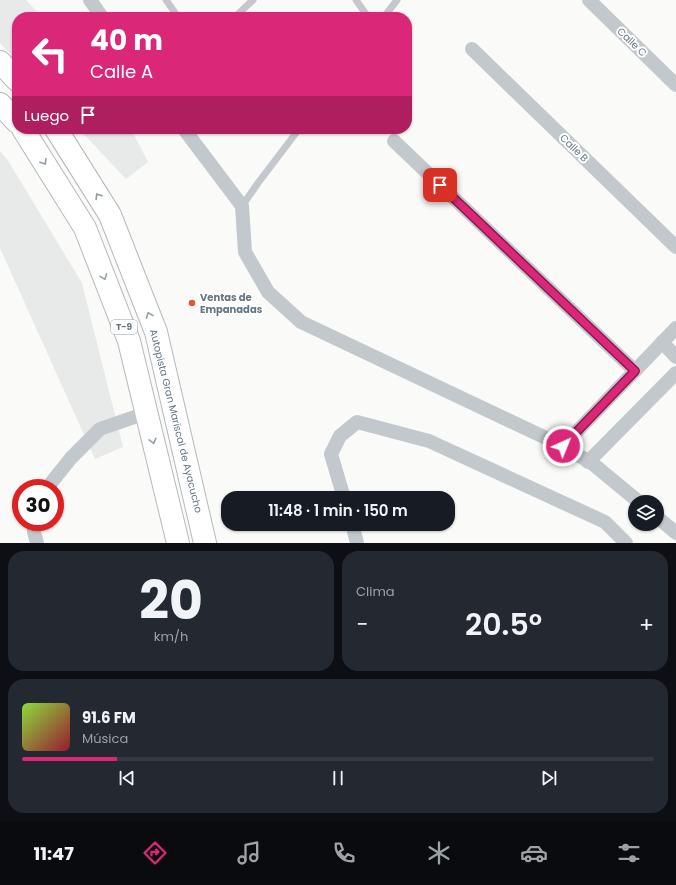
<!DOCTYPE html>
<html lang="es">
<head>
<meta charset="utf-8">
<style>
	:root { --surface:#171b24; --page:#242831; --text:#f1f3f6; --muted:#9ea1a6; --line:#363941; --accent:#db2777 }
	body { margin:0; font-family:Poppins,sans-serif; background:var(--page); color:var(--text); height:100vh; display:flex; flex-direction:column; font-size:15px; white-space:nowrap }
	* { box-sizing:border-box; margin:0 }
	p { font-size:13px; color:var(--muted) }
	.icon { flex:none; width:22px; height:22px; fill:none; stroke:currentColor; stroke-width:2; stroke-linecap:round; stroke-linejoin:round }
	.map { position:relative; height:543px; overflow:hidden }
	.panel { display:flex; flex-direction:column; gap:8px; padding:8px; background:#0d0f14; flex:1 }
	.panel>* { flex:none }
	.guide { position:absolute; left:12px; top:12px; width:400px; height:122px; border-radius:16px; box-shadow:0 1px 3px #0004; background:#db2777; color:#fff; overflow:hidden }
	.controls { position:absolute; left:628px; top:495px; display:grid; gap:8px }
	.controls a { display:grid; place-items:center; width:36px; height:36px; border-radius:50%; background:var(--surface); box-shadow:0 1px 3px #0004; font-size:20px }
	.speed { position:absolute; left:12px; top:479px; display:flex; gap:8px; font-size:20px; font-weight:700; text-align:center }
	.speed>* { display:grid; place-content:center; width:52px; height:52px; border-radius:50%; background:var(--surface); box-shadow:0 1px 3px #0004; line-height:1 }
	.speed .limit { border:6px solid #d22; background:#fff; color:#111 }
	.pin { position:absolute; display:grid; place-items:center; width:34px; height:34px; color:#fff; margin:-17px; border-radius:8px; box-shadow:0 2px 6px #0006 }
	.me { position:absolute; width:44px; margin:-22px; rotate:44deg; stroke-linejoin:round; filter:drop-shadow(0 0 3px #0008) }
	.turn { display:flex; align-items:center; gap:14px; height:84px; padding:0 12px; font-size:18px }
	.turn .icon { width:52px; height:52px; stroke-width:2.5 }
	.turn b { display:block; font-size:28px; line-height:34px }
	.then { display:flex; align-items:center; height:38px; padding:0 12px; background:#0003; gap:8px; font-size:15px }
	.big { font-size:30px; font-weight:600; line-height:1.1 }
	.panel .card { flex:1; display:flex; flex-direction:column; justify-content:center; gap:6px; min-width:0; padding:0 14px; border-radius:16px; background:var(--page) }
	.panel .dial { align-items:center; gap:0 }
	.dial b { font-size:52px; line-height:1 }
	.song { display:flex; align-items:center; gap:12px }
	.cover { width:48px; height:48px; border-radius:6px; background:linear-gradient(135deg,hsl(90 70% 55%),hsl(350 70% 35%)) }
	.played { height:4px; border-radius:2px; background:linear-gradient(90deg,var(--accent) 15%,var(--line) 15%) }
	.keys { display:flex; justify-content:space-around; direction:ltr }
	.heat { display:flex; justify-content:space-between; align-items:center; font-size:22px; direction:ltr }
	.panel .tiles { flex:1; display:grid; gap:8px; grid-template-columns:1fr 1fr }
	.card:last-child { grid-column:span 2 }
	.trip { position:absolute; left:221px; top:491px; width:234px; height:40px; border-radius:16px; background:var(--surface); box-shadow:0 1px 3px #0004; font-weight:600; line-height:40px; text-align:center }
	.tabs { display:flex; height:64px; justify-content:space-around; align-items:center; background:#090b0e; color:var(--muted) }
	.tabs .icon { width:28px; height:28px }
	.tabs .active { color:var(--accent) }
	.tabs b { font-size:18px; color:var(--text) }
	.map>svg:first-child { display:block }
</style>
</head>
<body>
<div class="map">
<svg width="676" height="543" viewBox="0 0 676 543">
	<rect width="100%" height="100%" fill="#fafaf8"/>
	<g fill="#e8e9e9">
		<polygon points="0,0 26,0 42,17 17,17 17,61 0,43"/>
		<polygon points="79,129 131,129 148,162 126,179"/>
		<polygon points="0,151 7,159 82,283 123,447 95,459 0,248"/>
	</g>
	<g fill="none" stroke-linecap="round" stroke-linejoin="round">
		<defs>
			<g id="trunk">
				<polyline points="0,62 17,80"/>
				<polyline points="0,104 17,122"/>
				<polyline points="23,129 85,228 129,341 178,543"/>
				<polyline points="56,129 110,215 156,332 205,543"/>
			</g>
		</defs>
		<use href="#trunk" stroke="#b4b9bd" stroke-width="24"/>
		<g stroke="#c3c8cc" stroke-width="7">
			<polyline points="166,0 178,17"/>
			<polyline points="356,0 368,17"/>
			<polyline points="235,17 253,0"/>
			<polyline points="384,17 397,0"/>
			<polyline points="242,206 258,183 299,129"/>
		</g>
		<g stroke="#c3c8cc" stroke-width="14">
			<polyline points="90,0 102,17"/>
			<polyline points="589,0 676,85"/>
			<polyline points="472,49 676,247"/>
			<polyline points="184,129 242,206 245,252 268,292 301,322 563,446 593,464 639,502"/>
			<polyline points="394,141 635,371"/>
			<polyline points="662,342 676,357"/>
			<polyline points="563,446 676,328"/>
			<polyline points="588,462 676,373"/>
			<polyline points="47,488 71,458 100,429 146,413"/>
			<polyline points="344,498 331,454 340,436 357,422 429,441 605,522 626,543"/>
			<polyline points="657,517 676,533"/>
			<polyline points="34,522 34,532 37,543"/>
			<polyline points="352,524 357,543"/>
		</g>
		<use href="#trunk" stroke="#fff" stroke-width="22"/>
	</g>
	<defs><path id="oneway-chevron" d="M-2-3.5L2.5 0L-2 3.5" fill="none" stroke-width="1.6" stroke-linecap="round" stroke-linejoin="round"/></defs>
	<g stroke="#939fa8">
		<use href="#oneway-chevron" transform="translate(44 162) rotate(58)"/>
		<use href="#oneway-chevron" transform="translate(98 196) rotate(-122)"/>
		<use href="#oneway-chevron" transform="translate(104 277) rotate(69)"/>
		<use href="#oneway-chevron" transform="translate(149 315) rotate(-111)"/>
		<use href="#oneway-chevron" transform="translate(153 441) rotate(76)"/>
	</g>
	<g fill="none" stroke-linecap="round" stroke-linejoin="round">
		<defs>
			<polyline id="route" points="440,185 635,371 563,446"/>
		</defs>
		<use href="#route" stroke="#8e194d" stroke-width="10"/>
		<use href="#route" stroke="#db2777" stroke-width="7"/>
	</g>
	<circle fill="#e4572e" stroke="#fff" stroke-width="1.5" cx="192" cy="303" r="4"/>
	<g text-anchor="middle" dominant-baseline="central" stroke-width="4" stroke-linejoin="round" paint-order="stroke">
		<rect fill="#fff" stroke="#939fa8" stroke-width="1" x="111" y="320" width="26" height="14" rx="3"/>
		<g font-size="9" font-weight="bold" fill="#657683">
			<text x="124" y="327">T-9</text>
		</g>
		<g font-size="10" fill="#657683" stroke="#fff">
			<text transform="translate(632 42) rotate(44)">Calle C</text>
			<text transform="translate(574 148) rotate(44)">Calle B</text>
			<text transform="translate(176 421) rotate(76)">Autopista Gran Mariscal de Ayacucho</text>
		</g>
		<g font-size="10" font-weight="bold" fill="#657683" stroke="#fff" text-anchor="start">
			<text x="200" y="297">Ventas de<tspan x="200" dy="12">Empanadas</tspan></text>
		</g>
	</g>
</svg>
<div class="controls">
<a><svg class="icon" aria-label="layers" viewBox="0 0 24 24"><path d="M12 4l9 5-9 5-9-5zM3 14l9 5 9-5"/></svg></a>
</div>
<div class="speed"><div class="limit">30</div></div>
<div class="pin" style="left:440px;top:185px;background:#d93025"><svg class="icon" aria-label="arrive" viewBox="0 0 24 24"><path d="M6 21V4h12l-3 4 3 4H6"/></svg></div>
<svg class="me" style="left:563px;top:446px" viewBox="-20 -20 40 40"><circle r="17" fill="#db2777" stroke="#fff" stroke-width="3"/><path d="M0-11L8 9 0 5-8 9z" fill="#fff"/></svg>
<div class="trip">11:48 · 1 min · 150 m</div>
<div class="guide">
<div class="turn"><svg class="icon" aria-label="left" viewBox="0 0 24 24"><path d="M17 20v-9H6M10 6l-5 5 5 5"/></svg><div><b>40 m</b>Calle A</div></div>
<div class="then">Luego<svg class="icon" aria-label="arrive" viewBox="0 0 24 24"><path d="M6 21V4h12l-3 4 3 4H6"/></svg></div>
</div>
</div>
<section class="panel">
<div class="tiles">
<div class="card dial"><b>20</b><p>km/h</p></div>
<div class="card"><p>Clima</p>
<div class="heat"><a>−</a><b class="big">20.5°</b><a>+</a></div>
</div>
<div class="card">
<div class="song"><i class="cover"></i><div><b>91.6 FM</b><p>Música</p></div></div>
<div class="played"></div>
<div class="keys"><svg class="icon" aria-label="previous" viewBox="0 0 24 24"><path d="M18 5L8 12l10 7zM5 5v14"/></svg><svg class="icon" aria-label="pause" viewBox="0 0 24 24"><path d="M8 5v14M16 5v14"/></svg><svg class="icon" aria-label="next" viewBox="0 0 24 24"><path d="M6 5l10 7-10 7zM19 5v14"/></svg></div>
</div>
</div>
</section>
<nav class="tabs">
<b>11:47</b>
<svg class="icon active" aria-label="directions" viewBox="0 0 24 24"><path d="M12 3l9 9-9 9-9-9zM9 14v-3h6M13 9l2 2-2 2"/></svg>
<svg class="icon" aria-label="music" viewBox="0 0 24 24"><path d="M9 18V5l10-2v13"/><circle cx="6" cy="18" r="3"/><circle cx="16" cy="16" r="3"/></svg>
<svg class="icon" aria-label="phone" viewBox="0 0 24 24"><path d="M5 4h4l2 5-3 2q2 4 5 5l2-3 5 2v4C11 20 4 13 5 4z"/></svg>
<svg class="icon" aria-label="climate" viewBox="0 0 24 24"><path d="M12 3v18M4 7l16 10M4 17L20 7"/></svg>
<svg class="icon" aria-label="car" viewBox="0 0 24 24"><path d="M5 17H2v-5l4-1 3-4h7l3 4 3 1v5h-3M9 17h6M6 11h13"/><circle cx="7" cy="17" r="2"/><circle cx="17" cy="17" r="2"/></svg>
<svg class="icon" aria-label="filters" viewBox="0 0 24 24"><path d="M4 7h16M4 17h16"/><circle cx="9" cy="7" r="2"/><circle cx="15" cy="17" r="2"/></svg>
</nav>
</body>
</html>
